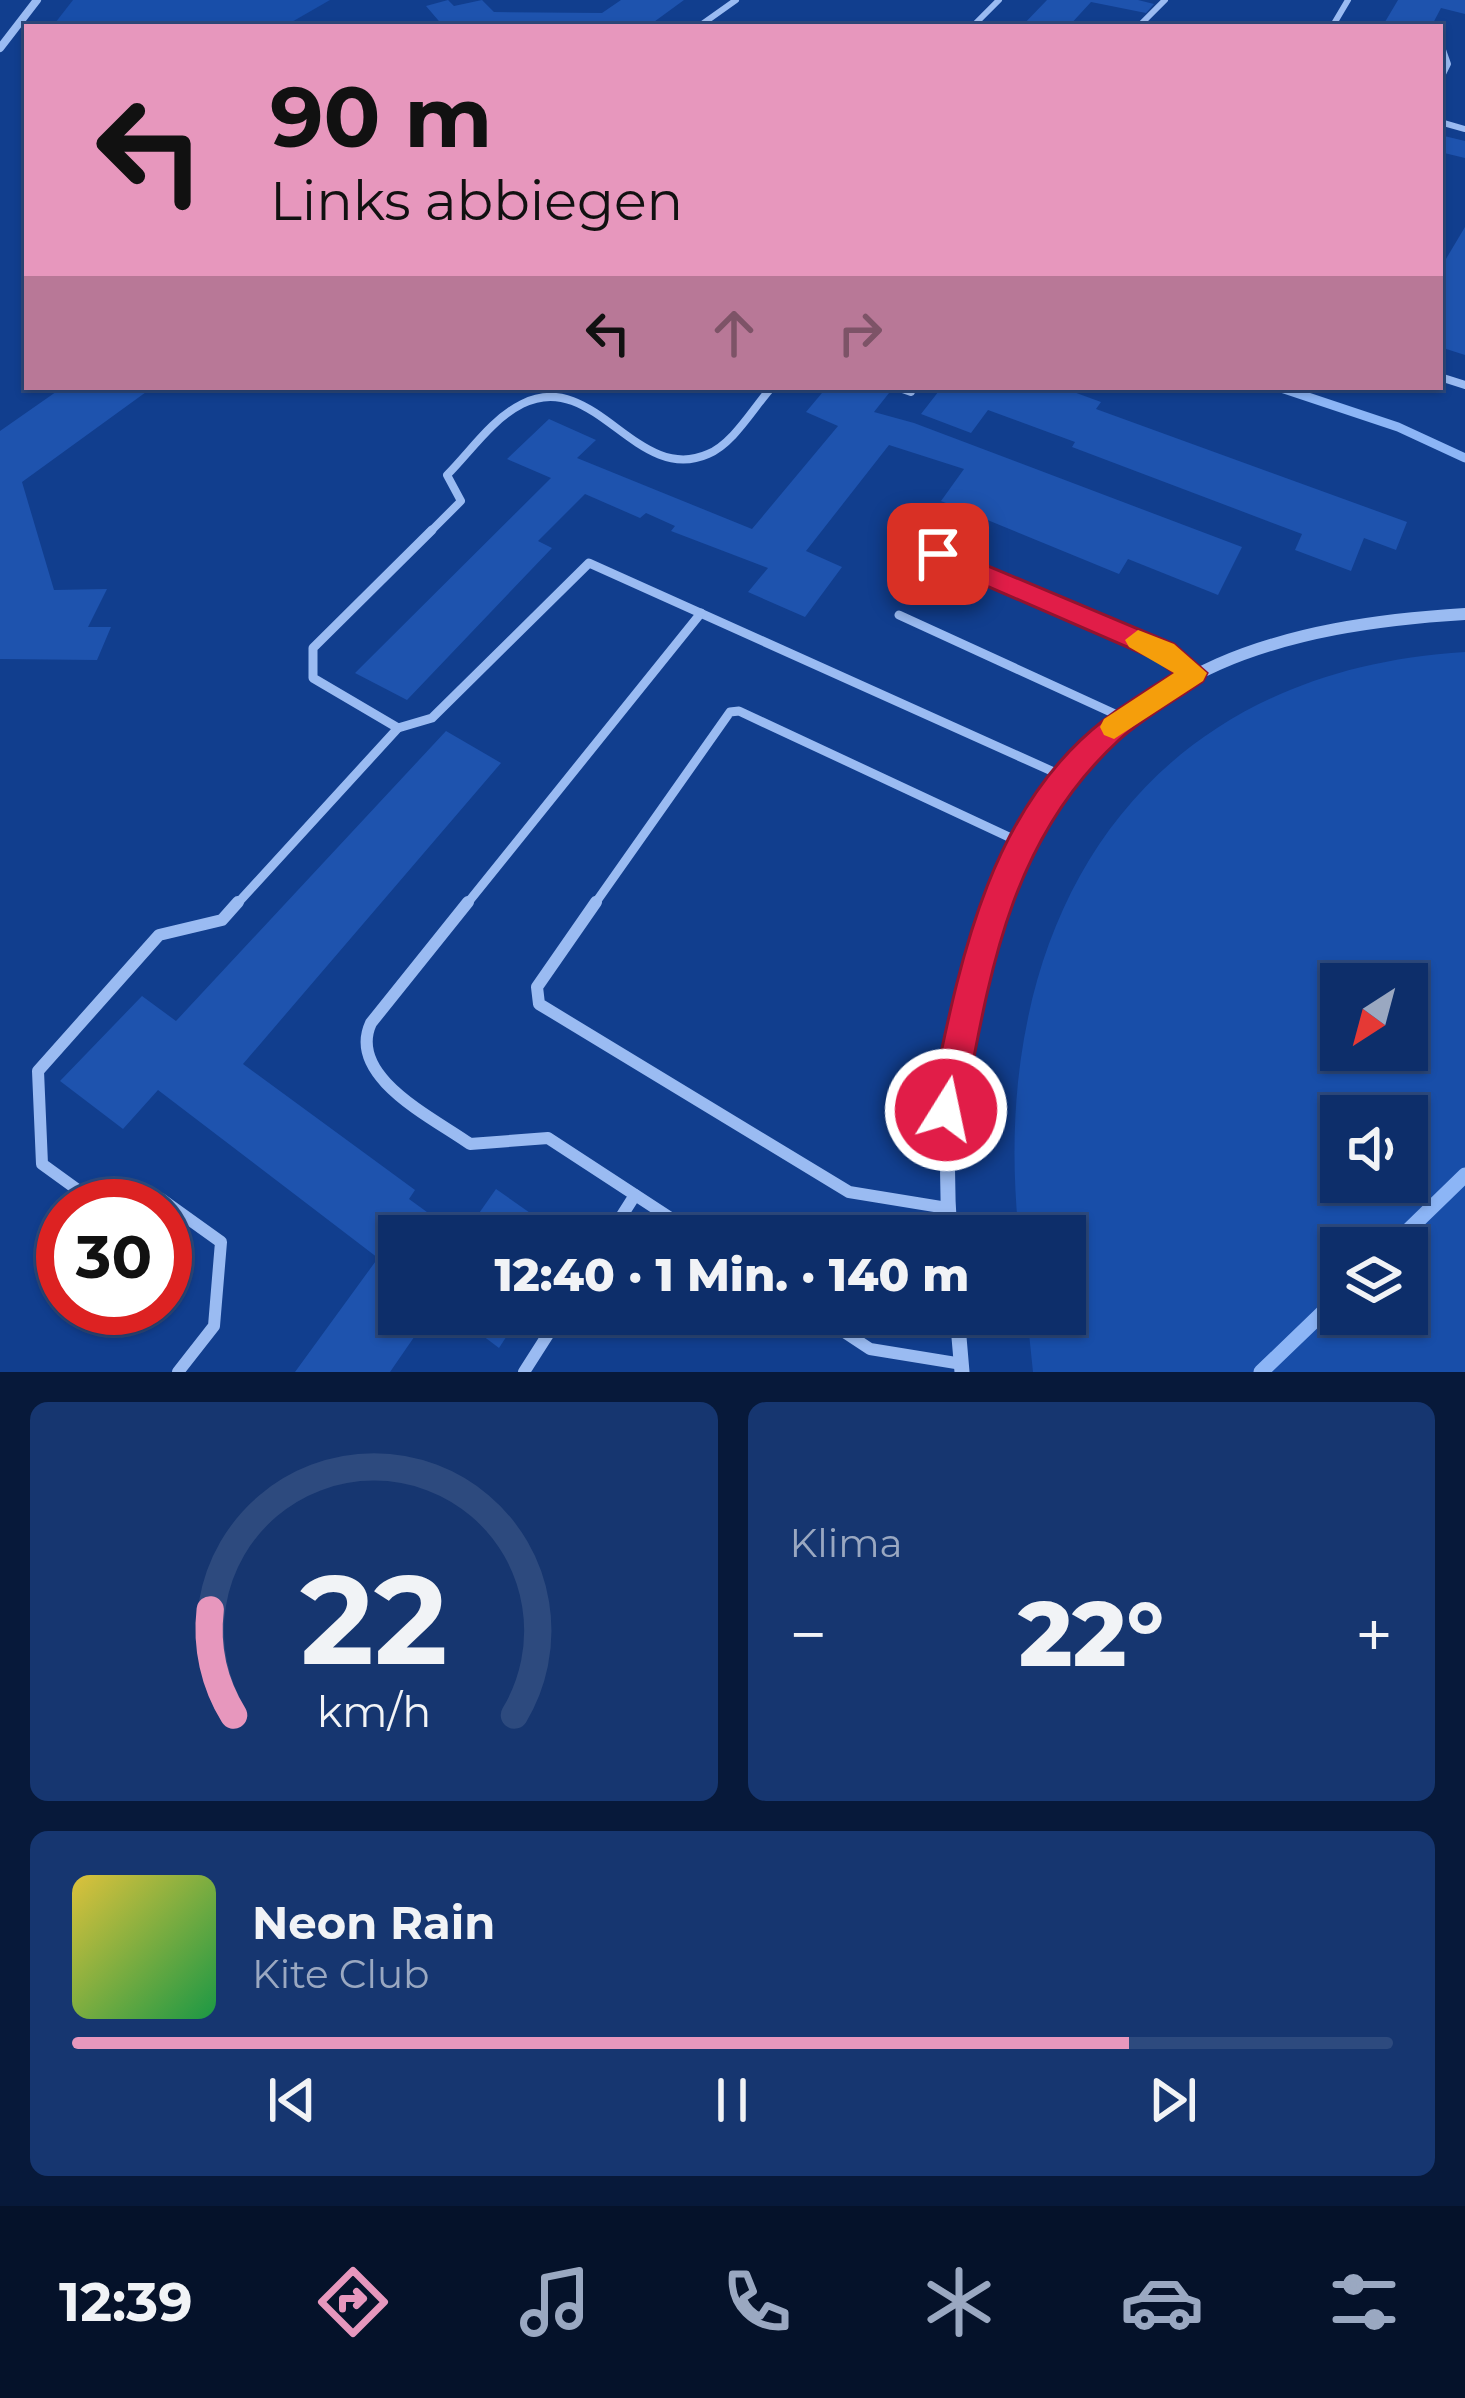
<!DOCTYPE html>
<html lang="de">
<head>
<meta charset="utf-8">
<style>
	:root { --surface:#0d2e6a; --page:#163670; --text:#f1f3f6; --muted:#9aa8c1; --line:#2d4a7e; --accent:#e797bd }
	body { margin:0; font-family:Montserrat,sans-serif; background:var(--page); color:var(--text); height:100vh; display:flex; flex-direction:column; font-size:45px; white-space:nowrap }
	* { box-sizing:border-box; margin:0 }
	p { font-size:39px; color:var(--muted) }
	.icon { flex:none; width:66px; height:66px; fill:none; stroke:currentColor; stroke-width:2; stroke-linecap:round; stroke-linejoin:round }
	.map { position:relative; height:1372px; overflow:hidden }
	.side { display:flex; flex-direction:column; gap:30px; padding:30px; background:#07193a; flex:1 }
	.side>* { flex:none }
	.top-card { position:absolute; left:24px; top:24px; width:1419px; height:366px; border-radius:0px; box-shadow:0 3px 9px #0004,0 0 0 3px var(--line); background:#e797bd; color:#111; overflow:hidden }
	.needle { width:78px; rotate:216deg }
	.fabs { position:absolute; left:1320px; top:963px; display:grid; gap:24px }
	.fabs a { display:grid; place-items:center; width:108px; height:108px; border-radius:0px; background:var(--surface); box-shadow:0 3px 9px #0004,0 0 0 3px var(--line); font-size:60px }
	.speed { position:absolute; left:36px; top:1179px; display:flex; gap:24px; font-size:60px; font-weight:700; text-align:center }
	.speed>* { display:grid; place-content:center; width:156px; height:156px; border-radius:50%; background:var(--surface); box-shadow:0 3px 9px #0004,0 0 0 3px var(--line); line-height:1 }
	.speed .limit { border:18px solid #d22; background:#fff; color:#111 }
	.pin { position:absolute; display:grid; place-items:center; width:102px; height:102px; color:#fff; margin:-51px; border-radius:24px; box-shadow:0 6px 18px #0006 }
	.me { position:absolute; width:132px; margin:-66px; rotate:10deg; stroke-linejoin:round; filter:drop-shadow(0 0 9px #0008) }
	.turn { display:flex; align-items:center; gap:42px; height:252px; padding:0 48px; font-size:54px }
	.turn .icon { width:156px; height:156px; stroke-width:2.5 }
	.turn b { display:block; font-size:84px; line-height:102px }
	.lanes { display:flex; align-items:center; height:114px; padding:0 48px; background:#0003; justify-content:center; gap:60px; direction:ltr }
	.lanes .off { opacity:.35 }
	.big { font-size:90px; font-weight:800; line-height:1.1 }
	.side .card { flex:1; display:flex; flex-direction:column; justify-content:center; gap:18px; min-width:0; padding:0 42px; border-radius:18px; background:var(--page) }
	.side .dial { align-items:center; gap:0 }
	.dial svg { height:312px; overflow:visible; fill:none; stroke:var(--line); stroke-width:7; stroke-linecap:round; text-anchor:middle }
	.dial text { fill:var(--text); stroke:none }
	.song { display:flex; align-items:center; gap:36px }
	.cover { width:144px; height:144px; border-radius:18px; background:linear-gradient(135deg,hsl(50 70% 55%),hsl(140 70% 35%)) }
	.played { height:12px; border-radius:6px; background:linear-gradient(90deg,var(--accent) 80%,var(--line) 80%) }
	.keys { display:flex; justify-content:space-around; direction:ltr }
	.heat { display:flex; justify-content:space-between; align-items:center; font-size:66px; direction:ltr }
	.side .tiles { flex:1; display:grid; gap:30px; grid-template-columns:1fr 1fr }
	.card:last-child { grid-column:span 2 }
	.trip { position:absolute; left:378px; top:1215px; width:708px; height:120px; border-radius:0px; background:var(--surface); box-shadow:0 3px 9px #0004,0 0 0 3px var(--line); font-weight:800; line-height:120px; text-align:center }
	.menu { display:flex; height:192px; justify-content:space-around; align-items:center; background:#05122a; color:var(--muted) }
	.menu .icon { width:84px; height:84px }
	.menu .on { color:var(--accent) }
	.menu b { font-size:54px; color:var(--text) }
	.map>svg:first-child { display:block }
</style>
</head>
<body>
<div class="map">
<svg width="1465" height="1372" viewBox="0 0 1465 1372">
	<rect width="100%" height="100%" fill="#113e8e"/>
	<g fill="#184ea9" fill-rule="evenodd">
		<polygon points="73,0 330,0 283,27 52,27"/>
		<path d="M1465,652V1372H1033L1027,1314H1065V1236H1019C986,926 1134,672 1465,652ZM1341,984H1407V1050H1341ZM1407,1116V1182H1341V1116ZM1407,1248V1314H1341V1248Z"/>
	</g>
	<g fill="none" stroke-linecap="round" stroke-linejoin="round">
		<polyline stroke="#8cb5f6" stroke-width="9" points="1278,387 1398,427 1465,458"/>
		<g stroke="#8cb5f6" stroke-width="15">
			<polyline points="1390,1248 1465,1175"/>
			<polyline points="1261,1372 1341,1295"/>
		</g>
	</g>
	<g fill="#1e53ae">
		<polygon points="448,0 454,6 482,0 494,12 602,13 621,0 684,0 647,27 444,27 426,6"/>
		<polygon points="1047,0 1138,0 1154,4 1146,13 1091,2 1068,27 1021,27"/>
		<polygon points="1398,0 1465,0 1465,14 1441,8 1431,27 1382,27"/>
		<polygon points="1440,135 1465,141 1465,158 1440,152"/>
		<polygon points="1465,227 1465,355 1440,347 1440,269"/>
		<polygon points="63,387 153,387 22,482 54,590 107,589 88,627 111,627 97,660 0,659 0,431"/>
		<polygon points="827,387 873,387 889,393 874,412 914,423 1242,547 1218,595 1128,559 1119,574 941,501 964,469 889,445 806,551 842,567 805,617 748,592 768,568 671,531 675,526 646,513 640,518 585,494 538,541 552,548 407,700 355,673 551,478 507,459 549,419 596,440 577,458 752,529 838,426 806,412"/>
		<polygon points="942,387 1060,387 1101,402 1096,409 1407,522 1396,550 1364,538 1351,571 1295,550 1302,534 1072,447 1075,442 988,410 971,433 921,414"/>
		<polygon points="446,731 501,763 243,1064 415,1190 409,1199 460,1236 399,1236 399,1314 430,1314 390,1372 295,1372 378,1258 158,1090 123,1129 60,1081 142,996 176,1021"/>
		<polygon points="496,1189 563,1236 463,1236"/>
		<polygon points="454,1314 521,1314 499,1348"/>
	</g>
	<g fill="none" stroke-linecap="round" stroke-linejoin="round">
		<g stroke="#9abbf2" stroke-width="6">
			<polyline points="698,27 736,0"/>
			<polyline points="972,27 999,0"/>
			<polyline points="1138,27 1165,0"/>
			<polyline points="1332,27 1348,0"/>
			<polyline points="1440,80 1448,64 1442,47"/>
			<polyline points="1440,122 1465,129"/>
		</g>
		<g stroke="#9abbf2" stroke-width="8">
			<polyline points="1440,377 1465,385"/>
			<polyline points="897,387 911,392"/>
			<path d="M429,533L461,501L447,475C470,452 492,419 522,404C595,367 636,486 708,454C734,443 753,408 772,387"/>
		</g>
		<g stroke="#9abbf2" stroke-width="9">
			<polyline points="937,554 1165,651 1194,673"/>
			<polyline points="899,615 1126,719"/>
			<polyline points="398,728 432,718 589,563 1065,777"/>
			<polyline points="236,905 398,728 313,678 313,648 432,530"/>
			<polyline points="466,905 701,613"/>
			<polyline points="594,905 730,712 739,711 1024,844"/>
		</g>
		<g stroke="#9abbf2" stroke-width="12">
			<path d="M468,902L371,1023C346,1077 434,1118 470,1144L548,1138L698,1236"/>
			<polyline points="596,902 537,987 539,1004 849,1192 947,1208"/>
			<polyline points="100,1206 42,1164 38,1071 159,935 222,920 238,902"/>
			<polyline points="119,1206 161,1199 221,1242 214,1326 178,1372"/>
			<polyline points="609,1236 635,1195"/>
			<polyline points="817,1314 870,1349 962,1364"/>
			<polyline points="524,1372 561,1314"/>
		</g>
		<polyline stroke="#9abbf2" stroke-width="8" points="0,48 37,0"/>
		<path stroke="#9abbf2" stroke-width="12" d="M996,905C1008,881 1018,854 1032,830C1131,665 1285,625 1465,614"/>
		<g stroke="#9abbf2" stroke-width="15">
			<path d="M950,1236C942,1126 952,1004 998,902"/>
			<polyline points="957,1314 962,1372"/>
		</g>
	</g>
	<path fill="#e11d48" stroke="#92132f" stroke-width="3" d="M938,545L1174,644L1207,673L1203,681C1176,700 1144,717 1119,740C1010,840 990,972 964,1110L959,1122L946,1127L934,1122L929,1110C958,972 985,812 1104,720C1126,703 1151,688 1174,673L1155,659L929,561L925,554L929,548Z"/>
	<polygon fill="#f59e0b" points="1138,630 1174,644 1207,673 1203,681 1114,739 1104,735 1100,727 1104,719 1174,673 1129,647 1125,640"/>
</svg>
<div class="fabs">
<a><svg class="needle" viewBox="-14 -14 28 28"><path d="M0-13l5 13h-10z" fill="#e53935"/><path d="M0 13l5-13h-10z" fill="#9aa8c1"/></svg></a>
<a><svg class="icon" aria-label="sound" viewBox="0 0 24 24"><path d="M4 9h4l5-4v14l-5-4H4zM17 9q2 3 0 6"/></svg></a>
<a><svg class="icon" aria-label="layers" viewBox="0 0 24 24"><path d="M12 4l9 5-9 5-9-5zM3 14l9 5 9-5"/></svg></a>
</div>
<div class="speed"><div class="limit">30</div></div>
<div class="pin" style="left:938px;top:554px;background:#d93025"><svg class="icon" aria-label="arrive" viewBox="0 0 24 24"><path d="M6 21V4h12l-3 4 3 4H6"/></svg></div>
<svg class="me" style="left:946px;top:1110px" viewBox="-20 -20 40 40"><circle r="17" fill="#e11d48" stroke="#fff" stroke-width="3"/><path d="M0-11L8 9 0 5-8 9z" fill="#fff"/></svg>
<div class="trip">12:40 · 1 Min. · 140 m</div>
<div class="top-card">
<div class="turn"><svg class="icon" aria-label="left" viewBox="0 0 24 24"><path d="M17 20v-9H6M10 6l-5 5 5 5"/></svg><div><b>90 m</b>Links abbiegen</div></div>
<div class="lanes"><svg class="icon" aria-label="left" viewBox="0 0 24 24"><path d="M17 20v-9H6M10 6l-5 5 5 5"/></svg><svg class="icon off" aria-label="ahead" viewBox="0 0 24 24"><path d="M12 20V5M6 11l6-6 6 6"/></svg><svg class="icon off" aria-label="right" viewBox="0 0 24 24"><path d="M7 20v-9h11M14 6l5 5-5 5"/></svg></div>
</div>
</div>
<section class="side">
<div class="tiles">
<div class="card dial"><svg viewBox="0 0 100 80">
<path d="M14 69A42 42 0 1 1 86 69"/>
<path d="M14 69A42 42 0 0 1 8 42" stroke="#e797bd"/>
<text x="50" y="56" font-size="32" font-weight="700">22</text>
<text x="50" y="72" font-size="11">km/h</text>
</svg></div>
<div class="card"><p>Klima</p>
<div class="heat"><a>−</a><b class="big">22°</b><a>+</a></div>
</div>
<div class="card">
<div class="song"><i class="cover"></i><div><b>Neon Rain</b><p>Kite Club</p></div></div>
<div class="played"></div>
<div class="keys"><svg class="icon" aria-label="previous" viewBox="0 0 24 24"><path d="M18 5L8 12l10 7zM5 5v14"/></svg><svg class="icon" aria-label="pause" viewBox="0 0 24 24"><path d="M8 5v14M16 5v14"/></svg><svg class="icon" aria-label="next" viewBox="0 0 24 24"><path d="M6 5l10 7-10 7zM19 5v14"/></svg></div>
</div>
</div>
</section>
<nav class="menu">
<b>12:39</b>
<svg class="icon on" aria-label="directions" viewBox="0 0 24 24"><path d="M12 3l9 9-9 9-9-9zM9 14v-3h6M13 9l2 2-2 2"/></svg>
<svg class="icon" aria-label="music" viewBox="0 0 24 24"><path d="M9 18V5l10-2v13"/><circle cx="6" cy="18" r="3"/><circle cx="16" cy="16" r="3"/></svg>
<svg class="icon" aria-label="phone" viewBox="0 0 24 24"><path d="M5 4h4l2 5-3 2q2 4 5 5l2-3 5 2v4C11 20 4 13 5 4z"/></svg>
<svg class="icon" aria-label="climate" viewBox="0 0 24 24"><path d="M12 3v18M4 7l16 10M4 17L20 7"/></svg>
<svg class="icon" aria-label="car" viewBox="0 0 24 24"><path d="M5 17H2v-5l4-1 3-4h7l3 4 3 1v5h-3M9 17h6M6 11h13"/><circle cx="7" cy="17" r="2"/><circle cx="17" cy="17" r="2"/></svg>
<svg class="icon" aria-label="filters" viewBox="0 0 24 24"><path d="M4 7h16M4 17h16"/><circle cx="9" cy="7" r="2"/><circle cx="15" cy="17" r="2"/></svg>
</nav>
</body>
</html>
